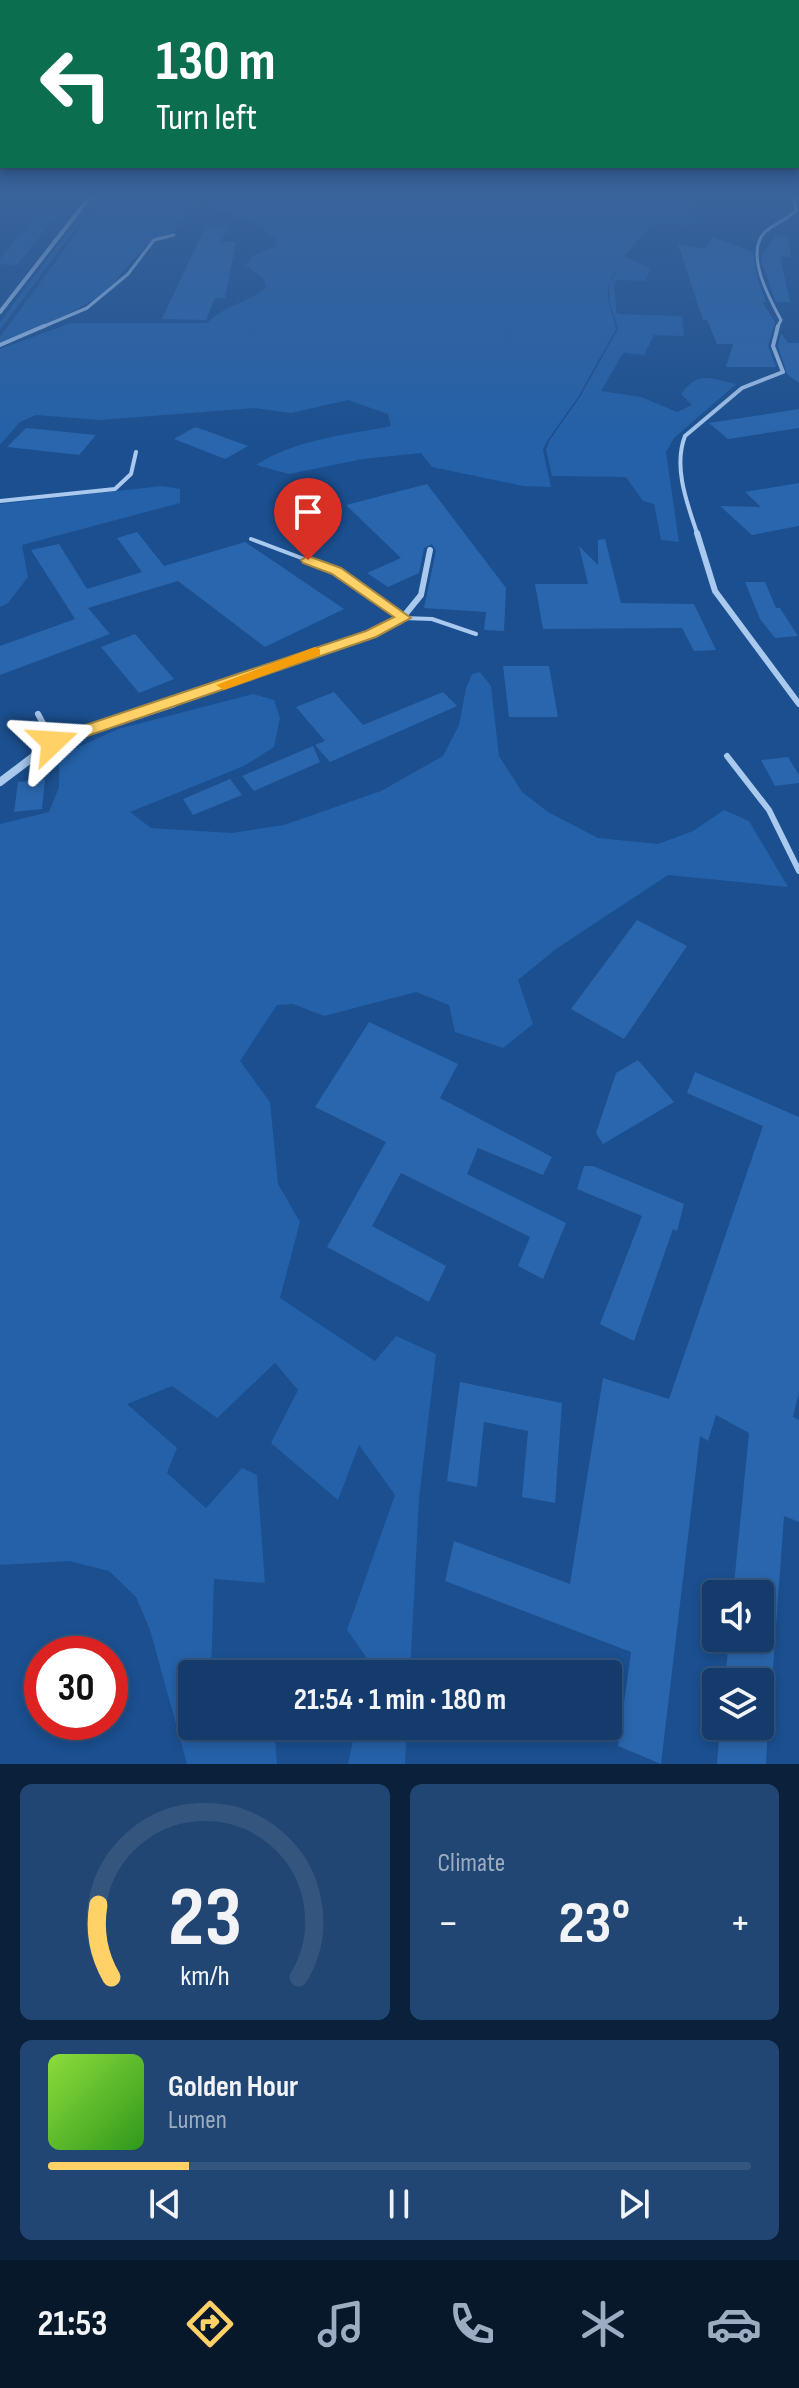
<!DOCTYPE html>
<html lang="en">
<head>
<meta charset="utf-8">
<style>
	:root { --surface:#143b6b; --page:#214673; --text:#f1f3f6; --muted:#9dadc1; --line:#33557e; --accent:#ffd166 }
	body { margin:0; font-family:"Sofia Sans Condensed",sans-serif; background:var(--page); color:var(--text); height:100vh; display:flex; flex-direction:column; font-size:30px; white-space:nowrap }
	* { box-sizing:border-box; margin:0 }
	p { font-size:26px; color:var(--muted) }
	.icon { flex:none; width:44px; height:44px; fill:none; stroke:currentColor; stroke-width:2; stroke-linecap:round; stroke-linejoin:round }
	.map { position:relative; height:1764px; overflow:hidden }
	.panel { display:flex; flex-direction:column; gap:20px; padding:20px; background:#0b203b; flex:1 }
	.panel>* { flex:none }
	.guide { position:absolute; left:0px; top:0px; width:800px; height:168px; box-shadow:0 4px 12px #0003,0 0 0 2px var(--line); background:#0b6e4f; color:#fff; overflow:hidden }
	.buttons { position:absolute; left:702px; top:1580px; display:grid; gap:16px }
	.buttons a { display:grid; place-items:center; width:72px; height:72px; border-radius:8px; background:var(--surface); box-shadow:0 4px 12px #0003,0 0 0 2px var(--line); font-size:40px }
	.speed { position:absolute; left:24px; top:1636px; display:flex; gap:16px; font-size:40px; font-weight:700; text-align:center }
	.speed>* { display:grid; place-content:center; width:104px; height:104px; border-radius:50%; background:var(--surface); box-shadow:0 4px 12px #0003,0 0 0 2px var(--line); line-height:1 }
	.speed .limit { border:12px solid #d22; background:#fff; color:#111 }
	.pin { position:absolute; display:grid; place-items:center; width:68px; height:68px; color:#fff; margin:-82px -34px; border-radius:50% 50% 50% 0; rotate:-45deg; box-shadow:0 0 8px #0007 }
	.pin .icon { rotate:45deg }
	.me { position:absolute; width:88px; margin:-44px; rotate:70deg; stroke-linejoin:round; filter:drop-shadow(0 0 6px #0008) }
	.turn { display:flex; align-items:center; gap:28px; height:168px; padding:0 24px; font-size:36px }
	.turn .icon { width:104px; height:104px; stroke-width:2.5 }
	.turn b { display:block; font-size:56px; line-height:68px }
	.big { font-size:60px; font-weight:700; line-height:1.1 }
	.panel .widget { flex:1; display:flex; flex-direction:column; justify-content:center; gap:12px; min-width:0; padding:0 28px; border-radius:12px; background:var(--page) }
	.panel .dial { align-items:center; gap:0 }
	.dial svg { height:208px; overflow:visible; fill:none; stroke:var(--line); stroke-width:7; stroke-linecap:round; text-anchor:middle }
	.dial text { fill:var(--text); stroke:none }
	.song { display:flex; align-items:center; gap:24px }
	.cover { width:96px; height:96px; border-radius:12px; background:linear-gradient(135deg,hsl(90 70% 55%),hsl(110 70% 35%)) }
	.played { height:8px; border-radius:4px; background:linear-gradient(90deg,var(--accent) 20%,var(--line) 20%) }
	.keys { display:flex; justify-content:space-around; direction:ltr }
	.heat { display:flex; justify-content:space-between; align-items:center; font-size:44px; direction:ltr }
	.panel .tiles { flex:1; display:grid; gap:20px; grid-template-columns:1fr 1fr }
	.widget:last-child { grid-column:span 2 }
	.trip { position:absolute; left:178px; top:1660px; width:444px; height:80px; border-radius:8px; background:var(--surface); box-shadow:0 4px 12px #0003,0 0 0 2px var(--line); font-weight:700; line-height:80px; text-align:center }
	.tabs { display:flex; height:128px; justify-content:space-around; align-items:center; background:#08182b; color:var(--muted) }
	.tabs .icon { width:56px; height:56px }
	.tabs .selected { color:var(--accent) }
	.tabs b { font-size:36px; color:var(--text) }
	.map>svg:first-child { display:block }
</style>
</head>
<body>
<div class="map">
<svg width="799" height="1764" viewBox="0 0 799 1764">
	<rect width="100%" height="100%" fill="#1b4f8f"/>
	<g fill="#2461a8">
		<polygon points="93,198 98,198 0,330 0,322"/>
		<path d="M102,198H200L184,218L200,219L198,222L181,221L175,232C138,239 126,277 96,298C67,317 33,329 0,342V337Z"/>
		<path d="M208,198H693L690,200L695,219L690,226L653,222L624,257L651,268L645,281L616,280L614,288L617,314L682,316L684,336L654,335L644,355L623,353L601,391L641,397L677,412L692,405L681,394C699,370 710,379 736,384L674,438L666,452L679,542L661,540L654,504L643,501L626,477L552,476L546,450L549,441L580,397L618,329L610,303L609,284L620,265C599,291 610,300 616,329L578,397L547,441L543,450L551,487L523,486L432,467L421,453L363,459L289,474L256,465C296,439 346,435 391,426L388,414L348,400L291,413L255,408L100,420L36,415L20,422L0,445V349L71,323H207C224,305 247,303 266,288L264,279L246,265L253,256L276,246V240L261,226L208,207Z"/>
		<polygon points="62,209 17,265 0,264 0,259 41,210"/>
		<polygon points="162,486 180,489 180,503 22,545 28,577 8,603 0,607 0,504"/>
		<polygon points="480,672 491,686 499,756 522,792 548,812 598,838 658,844 693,831 724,810 749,821 788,887 668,875 556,949 518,980 533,1024 503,1048 455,1032 449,1005 416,992 324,1016 293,1004 277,1005 240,1061 270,1102 278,1184 300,1222 280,1298 375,1361 396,1336 436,1354 419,1499 410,1674 366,1674 369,1661 347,1630 395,1495 359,1445 338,1500 271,1443 298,1390 275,1363 217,1418 172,1386 127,1404 177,1448 167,1473 206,1508 242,1468 257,1475 265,1583 214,1579 211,1674 192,1674 192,1726 274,1726 277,1764 187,1764 150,1630 136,1597 109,1571 69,1561 0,1565 0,824 49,812 59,787 59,756 118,729 253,694 274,700 280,718 274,747 244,766 130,812 151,828 232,833 284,825 381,791 443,756 459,725 466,688 472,674"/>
		<polygon points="356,1726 407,1726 405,1764 348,1764"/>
	</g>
	<g fill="#2a66ad">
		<polygon points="206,225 229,225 221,242 236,242 225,298 215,298 206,320 162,319"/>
		<polygon points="776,234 788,237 791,257 780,256 790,302 776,302 762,263 762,256"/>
		<polygon points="712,237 753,252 757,277 766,302 762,302 775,322 768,346 776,367 726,367 733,344 717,344 707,320 703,320 678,244 705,249"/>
		<polygon points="781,333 788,343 799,343 799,383 787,374 778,346"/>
		<polygon points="799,409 799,428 728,439 709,423"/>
		<polygon points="195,427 207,431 248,446 225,459 174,439"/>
		<polygon points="26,428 37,429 96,435 79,455 7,447"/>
		<polygon points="799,483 799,526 752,535 720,506 761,507 745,492"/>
		<polygon points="427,484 506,588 504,631 484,630 486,612 424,608 436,551 432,544 424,548 419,573 388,587 367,573 401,558 346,505"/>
		<polygon points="137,532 164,566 245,542 344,609 265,647 178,581 88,608 110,634 0,675 0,646 75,619 31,550 59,544 87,589 142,572 117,538"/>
		<polygon points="605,539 621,603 694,604 716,650 694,651 682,628 543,629 535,584 588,584 579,546 598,565 598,540"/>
		<polygon points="745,582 765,582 776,608 780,608 798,636 775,638 760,619"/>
		<polygon points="135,634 174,679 139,693 101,647"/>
		<polygon points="503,666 549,666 558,717 509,717"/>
		<polygon points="334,692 363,725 443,692 457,706 330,762 315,745 325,741 296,707"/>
		<polygon points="313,746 320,762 254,791 242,776"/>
		<polygon points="788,757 799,775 799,783 775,786 761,760"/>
		<polygon points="45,779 42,809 14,812 18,782"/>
		<polygon points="230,779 242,795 193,815 183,799"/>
		<polygon points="637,920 687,946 624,1039 571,1009"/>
		<polygon points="369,1022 458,1064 440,1098 552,1157 543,1175 478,1148 467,1174 566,1223 543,1279 518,1266 530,1237 401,1173 372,1226 446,1266 429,1302 327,1247 386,1142 315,1107"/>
		<polygon points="638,1060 674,1102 603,1144 596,1133 616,1073"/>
		<polygon points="695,1072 799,1117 799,1392 793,1417 799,1420 799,1522 784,1516 772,1682 725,1682 729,1638 760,1638 760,1594 733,1594 749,1433 716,1415 708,1441 700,1436 661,1764 618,1746 631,1652 445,1581 454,1541 570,1584 603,1378 669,1399 763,1126 687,1093"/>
		<polygon points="584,1166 593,1166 684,1204 677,1231 673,1229 634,1341 600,1324 642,1216 577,1189"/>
		<polygon points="460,1382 562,1403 555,1503 522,1497 528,1431 484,1422 477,1487 447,1481"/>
		<polygon points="720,1726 768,1726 766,1764 717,1764"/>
	</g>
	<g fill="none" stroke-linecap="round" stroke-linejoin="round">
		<g stroke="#a9c9ee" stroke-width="3">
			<polyline points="40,328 87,308 128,274 154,240 174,235"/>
			<path d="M777,328L781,320C770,300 744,253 765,232C774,224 787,219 796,211L794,198"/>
		</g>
		<g stroke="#a9c9ee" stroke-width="4">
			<polyline points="0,345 44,326"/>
			<polyline points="0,501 115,489 131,474 136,452"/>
			<path d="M697,533C687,503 673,467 685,436L742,388L783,372L773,346L778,326"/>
			<polyline points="251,539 336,571 404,618 432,619 476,634"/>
		</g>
		<g stroke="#a9c9ee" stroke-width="6">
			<polyline points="38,714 53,742"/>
			<polyline points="727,756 769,810 799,871"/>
		</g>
		<polyline stroke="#a9c9ee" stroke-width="4" points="0,312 89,198"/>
		<g stroke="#a9c9ee" stroke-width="6">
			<polyline points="697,533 715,591 799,704"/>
			<polyline points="166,706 399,622 421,595 430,550"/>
		</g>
		<polyline stroke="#a9c9ee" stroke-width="8" points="0,782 53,742 172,704"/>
	</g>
	<linearGradient id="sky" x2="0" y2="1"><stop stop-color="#0f2b4f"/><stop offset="0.44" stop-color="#39639b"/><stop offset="1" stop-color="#39639b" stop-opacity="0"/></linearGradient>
	<rect width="799" height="445" fill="url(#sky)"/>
	<polygon fill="#ffd166" stroke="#a68842" stroke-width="2" points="308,556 341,568 411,618 376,637 58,746 47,746 47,738 366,631 394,617 332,574 303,563 301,560"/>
	<polygon fill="#f59e0b" points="315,647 320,649 320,655 229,688 224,690 216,685"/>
</svg>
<div class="buttons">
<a><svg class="icon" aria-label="sound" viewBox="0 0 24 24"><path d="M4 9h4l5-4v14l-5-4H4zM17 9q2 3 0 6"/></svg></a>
<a><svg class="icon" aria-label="layers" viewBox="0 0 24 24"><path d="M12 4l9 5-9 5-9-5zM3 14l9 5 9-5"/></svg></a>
</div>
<div class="speed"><div class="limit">30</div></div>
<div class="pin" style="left:308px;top:560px;background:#d93025"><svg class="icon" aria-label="arrive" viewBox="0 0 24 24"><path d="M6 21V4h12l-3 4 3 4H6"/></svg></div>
<svg class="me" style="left:53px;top:742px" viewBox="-20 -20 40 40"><path d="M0-17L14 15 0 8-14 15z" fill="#ffd166" stroke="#fff" stroke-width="4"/></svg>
<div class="trip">21:54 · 1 min · 180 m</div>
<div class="guide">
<div class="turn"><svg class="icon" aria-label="left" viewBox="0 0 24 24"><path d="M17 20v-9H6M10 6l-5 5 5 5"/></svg><div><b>130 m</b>Turn left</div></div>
</div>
</div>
<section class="panel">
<div class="tiles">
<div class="widget dial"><svg viewBox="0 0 100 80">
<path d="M14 69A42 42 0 1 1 86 69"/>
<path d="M14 69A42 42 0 0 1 9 41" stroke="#ffd166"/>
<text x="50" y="56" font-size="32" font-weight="700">23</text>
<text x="50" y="72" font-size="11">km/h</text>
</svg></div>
<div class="widget"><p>Climate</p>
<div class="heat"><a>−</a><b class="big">23°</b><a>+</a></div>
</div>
<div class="widget">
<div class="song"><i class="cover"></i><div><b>Golden Hour</b><p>Lumen</p></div></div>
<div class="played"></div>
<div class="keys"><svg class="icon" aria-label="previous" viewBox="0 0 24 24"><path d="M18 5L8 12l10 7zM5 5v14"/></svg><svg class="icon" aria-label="pause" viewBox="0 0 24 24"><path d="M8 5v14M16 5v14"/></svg><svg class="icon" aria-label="next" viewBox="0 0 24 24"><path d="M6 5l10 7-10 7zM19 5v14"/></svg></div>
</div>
</div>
</section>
<nav class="tabs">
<b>21:53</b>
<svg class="icon selected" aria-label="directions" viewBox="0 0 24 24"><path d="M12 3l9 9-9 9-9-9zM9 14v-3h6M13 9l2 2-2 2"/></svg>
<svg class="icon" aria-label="music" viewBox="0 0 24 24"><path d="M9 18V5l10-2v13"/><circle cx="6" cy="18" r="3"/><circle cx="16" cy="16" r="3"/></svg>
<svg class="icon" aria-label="phone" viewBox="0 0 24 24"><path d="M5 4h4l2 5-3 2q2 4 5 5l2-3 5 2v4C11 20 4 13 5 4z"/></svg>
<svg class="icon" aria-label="climate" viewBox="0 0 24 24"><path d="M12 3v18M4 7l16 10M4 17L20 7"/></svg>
<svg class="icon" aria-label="car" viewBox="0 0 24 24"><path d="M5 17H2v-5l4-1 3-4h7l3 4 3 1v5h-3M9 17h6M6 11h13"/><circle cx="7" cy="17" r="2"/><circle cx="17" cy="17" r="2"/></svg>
</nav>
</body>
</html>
